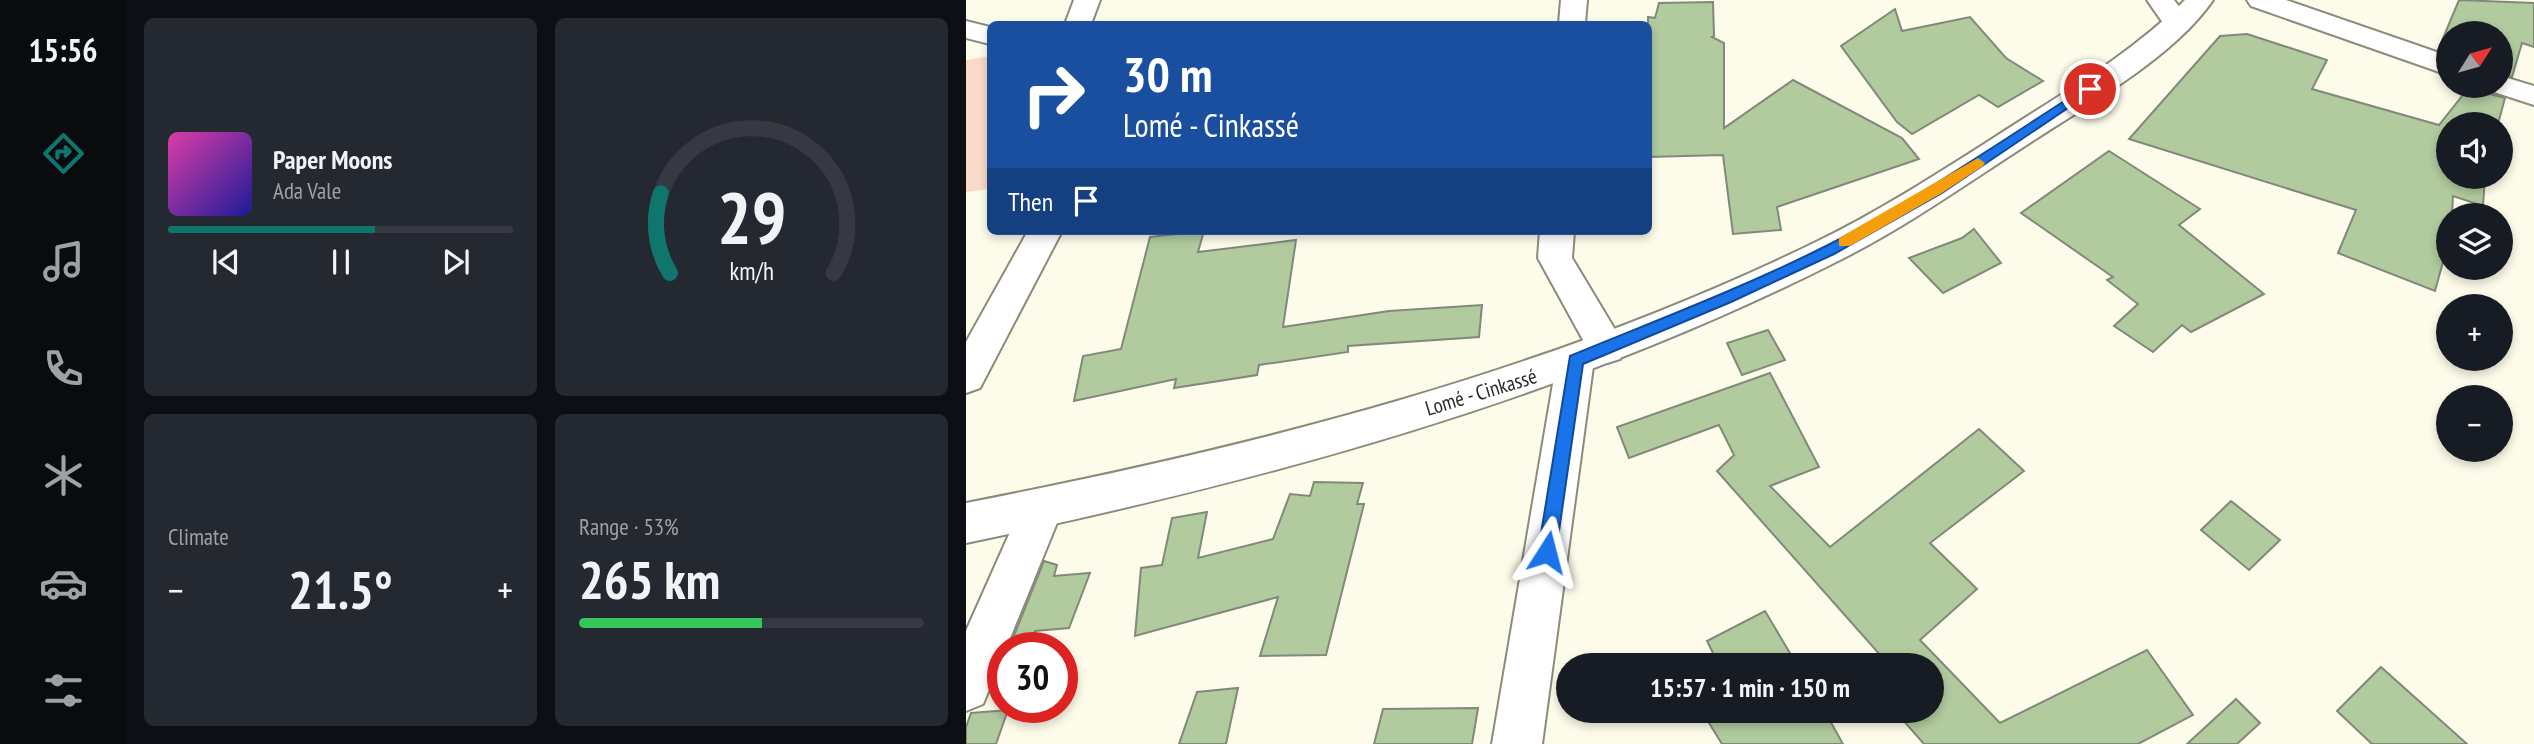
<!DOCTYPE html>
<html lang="en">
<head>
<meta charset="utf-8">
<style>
	:root { --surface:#171b24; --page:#242831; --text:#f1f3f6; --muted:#9ea1a6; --line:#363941; --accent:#0f766e }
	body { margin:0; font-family:"PT Sans Narrow",sans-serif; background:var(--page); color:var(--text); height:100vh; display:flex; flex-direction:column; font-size:26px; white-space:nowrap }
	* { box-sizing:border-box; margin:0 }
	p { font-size:23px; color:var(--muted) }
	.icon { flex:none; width:38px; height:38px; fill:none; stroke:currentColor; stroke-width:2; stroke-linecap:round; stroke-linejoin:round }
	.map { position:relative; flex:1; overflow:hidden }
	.side { display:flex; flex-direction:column; gap:18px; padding:18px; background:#0d0f14; width:840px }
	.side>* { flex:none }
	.guide { position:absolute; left:21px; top:21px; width:665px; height:214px; border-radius:10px; box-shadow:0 4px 10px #0003; background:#1a4fa0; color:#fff; overflow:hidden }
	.needle { width:46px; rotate:53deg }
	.buttons { position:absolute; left:1470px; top:21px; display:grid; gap:14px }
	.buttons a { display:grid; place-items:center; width:77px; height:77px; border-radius:50%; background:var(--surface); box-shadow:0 4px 10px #0003; font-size:35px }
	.speed { position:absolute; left:21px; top:632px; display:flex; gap:14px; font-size:35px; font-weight:700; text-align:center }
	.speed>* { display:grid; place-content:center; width:91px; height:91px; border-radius:50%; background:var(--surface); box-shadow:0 4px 10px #0003; line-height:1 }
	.speed .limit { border:10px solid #d22; background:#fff; color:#111 }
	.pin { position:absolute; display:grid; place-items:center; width:60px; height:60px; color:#fff; margin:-30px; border:4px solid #fff; border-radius:50%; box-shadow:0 2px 7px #0007 }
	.me { position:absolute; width:77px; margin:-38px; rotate:9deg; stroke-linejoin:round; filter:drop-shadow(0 0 5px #0008) }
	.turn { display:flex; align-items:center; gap:24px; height:147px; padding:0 21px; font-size:32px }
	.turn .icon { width:91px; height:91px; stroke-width:2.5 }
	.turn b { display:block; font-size:49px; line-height:60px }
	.then { display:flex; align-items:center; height:66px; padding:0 21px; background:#0003; gap:14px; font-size:26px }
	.big { font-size:52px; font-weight:600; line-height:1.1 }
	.side .card { flex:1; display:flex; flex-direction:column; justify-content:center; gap:10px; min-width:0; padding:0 24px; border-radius:10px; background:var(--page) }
	.side .dial { align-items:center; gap:0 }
	.dial svg { height:182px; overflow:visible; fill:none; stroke:var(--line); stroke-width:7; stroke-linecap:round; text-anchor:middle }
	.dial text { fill:var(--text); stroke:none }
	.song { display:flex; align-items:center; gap:21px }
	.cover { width:84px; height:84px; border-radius:10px; background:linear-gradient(135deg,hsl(320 70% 55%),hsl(240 70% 35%)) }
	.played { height:7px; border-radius:4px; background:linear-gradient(90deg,var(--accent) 60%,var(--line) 60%) }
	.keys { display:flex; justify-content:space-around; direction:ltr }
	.heat { display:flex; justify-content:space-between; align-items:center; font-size:38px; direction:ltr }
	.charge { height:10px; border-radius:5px; background:linear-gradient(90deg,#34c759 53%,var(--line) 0) }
	.side .tiles { flex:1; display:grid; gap:18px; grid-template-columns:repeat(2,1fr) }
	.trip { position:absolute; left:590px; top:653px; width:388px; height:70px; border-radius:35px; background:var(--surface); box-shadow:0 4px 10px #0003; font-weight:600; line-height:70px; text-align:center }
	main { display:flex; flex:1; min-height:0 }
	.menu { display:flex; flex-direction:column; width:126px; justify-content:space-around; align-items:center; background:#090b0e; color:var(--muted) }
	.menu .icon { width:49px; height:49px }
	.menu .active { color:var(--accent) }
	.menu b { font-size:32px; color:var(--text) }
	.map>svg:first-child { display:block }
</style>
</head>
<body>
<main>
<nav class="menu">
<b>15:56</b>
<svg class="icon active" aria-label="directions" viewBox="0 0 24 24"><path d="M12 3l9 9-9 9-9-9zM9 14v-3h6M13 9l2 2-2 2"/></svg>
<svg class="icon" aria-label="music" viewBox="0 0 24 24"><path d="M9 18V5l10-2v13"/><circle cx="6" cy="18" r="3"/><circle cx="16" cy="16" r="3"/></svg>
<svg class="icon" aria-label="phone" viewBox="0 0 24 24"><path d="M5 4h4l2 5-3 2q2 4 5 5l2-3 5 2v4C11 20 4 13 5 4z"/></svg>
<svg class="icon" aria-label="climate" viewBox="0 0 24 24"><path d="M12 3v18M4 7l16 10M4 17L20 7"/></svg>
<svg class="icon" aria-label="car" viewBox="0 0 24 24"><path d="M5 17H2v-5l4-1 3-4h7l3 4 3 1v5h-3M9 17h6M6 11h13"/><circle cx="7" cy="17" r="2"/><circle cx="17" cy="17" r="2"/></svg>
<svg class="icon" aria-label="filters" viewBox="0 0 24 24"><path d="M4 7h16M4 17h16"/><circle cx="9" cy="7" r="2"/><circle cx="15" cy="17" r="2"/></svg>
</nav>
<section class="side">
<div class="tiles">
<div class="card">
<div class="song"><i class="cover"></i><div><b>Paper Moons</b><p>Ada Vale</p></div></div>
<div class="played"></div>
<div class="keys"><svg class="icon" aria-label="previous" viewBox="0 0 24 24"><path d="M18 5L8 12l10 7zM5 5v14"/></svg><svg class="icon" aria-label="pause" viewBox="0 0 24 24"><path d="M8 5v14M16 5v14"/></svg><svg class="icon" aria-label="next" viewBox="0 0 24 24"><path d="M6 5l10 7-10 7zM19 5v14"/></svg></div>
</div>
<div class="card dial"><svg viewBox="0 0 100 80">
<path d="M14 69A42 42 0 1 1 86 69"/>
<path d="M14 69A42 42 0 0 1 10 34" stroke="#0f766e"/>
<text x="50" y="56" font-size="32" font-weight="700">29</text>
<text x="50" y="72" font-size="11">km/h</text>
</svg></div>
<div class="card"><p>Climate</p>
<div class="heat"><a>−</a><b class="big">21.5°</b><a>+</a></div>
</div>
<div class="card"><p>Range · 53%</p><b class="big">265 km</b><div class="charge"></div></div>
</div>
</section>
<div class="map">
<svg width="1568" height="744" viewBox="0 0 1568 744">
	<rect width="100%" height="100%" fill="#fdfcea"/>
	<polygon fill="#f9d9c8" points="24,56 24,189 0,192 0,60"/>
	<g fill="#b1ca9e" stroke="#81897b" stroke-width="2">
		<polygon points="1493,0 1568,3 1568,47 1556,43 1546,77 1535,74 1535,33 1482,33 1482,53 1472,50"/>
		<polygon points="747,2 748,36 746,37 758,43 758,128 827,80 936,138 953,159 811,207 815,230 767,234 757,155 682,157 682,17 689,18 693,3"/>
		<polygon points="929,9 936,31 1004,17 1040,58 1077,81 1032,107 1013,95 946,134 931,122 875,46"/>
		<polygon points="1281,34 1361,60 1346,89 1473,125 1504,86 1518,86 1524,94 1539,98 1532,124 1482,124 1482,177 1519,177 1517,206 1487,196 1486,215 1482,215 1482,244 1469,291 1372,253 1390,210 1163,139 1254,36"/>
		<polygon points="1143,151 1234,209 1213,225 1298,294 1225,332 1216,325 1187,352 1148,326 1172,304 1141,280 1147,277 1055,213"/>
		<polygon points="1008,229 1035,263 977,293 943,258 996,238"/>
		<polygon points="238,231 232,252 330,240 317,327 423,311 516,305 513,337 382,346 382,352 293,365 291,375 208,388 210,379 108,401 117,356 155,349 184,237"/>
		<polygon points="802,330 819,360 776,375 761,343"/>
		<polygon points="804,373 853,467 804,486 864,547 1013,429 1058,471 964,543 1011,589 954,640 1034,723 1181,650 1227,715 1172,744 958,744 928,710 966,710 966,665 923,665 751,471 768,455 753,425 663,458 651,427"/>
		<polygon points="348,482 397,483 391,504 398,504 360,655 294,656 312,597 169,636 175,568 196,565 206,518 241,512 232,558 307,539 324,494 344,496"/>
		<polygon points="1265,501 1314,540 1283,570 1235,530"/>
		<polygon points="78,561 91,565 88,576 124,573 103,628 69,631 63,648 43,648"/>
		<polygon points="799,611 831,665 733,665 748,655 741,641"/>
		<polygon points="1415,667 1501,744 1406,744 1371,711"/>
		<polygon points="272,688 260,744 213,744 231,692"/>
		<polygon points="1270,699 1294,723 1271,744 1221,744"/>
		<polygon points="512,708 506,744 408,744 417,709"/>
		<polygon points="42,710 30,744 0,744 0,727 5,713"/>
		<polygon points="735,710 858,710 877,744 756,744"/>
	</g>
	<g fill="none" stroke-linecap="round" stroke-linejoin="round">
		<defs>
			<g id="minor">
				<polygon points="108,0 134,0 125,24 99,24"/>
				<polygon points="595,0 621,0 619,24 593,24"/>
				<polygon points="1181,0 1208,0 1226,24 1222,30 1202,30"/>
				<polygon points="0,21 24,27 24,44 0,38"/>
				<polygon points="62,231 96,231 14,388 0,393 0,342"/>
				<polygon points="574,231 608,231 606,258 660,348 654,359 641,363 628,359 576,744 526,744 591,360 597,349 610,345 622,349 572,258"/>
				<polygon points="76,489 91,494 97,508 40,648 37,648 37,656 17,704 0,711 0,631 61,494"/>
			</g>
			<g id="secondary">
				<polygon points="1281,0 1320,0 1482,56 1482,75 1285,6"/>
				<polygon points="1535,76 1568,86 1568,105 1525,91 1521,86 1535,86"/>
			</g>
			<path id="trunk" d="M1219,0H1247C1208,57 1120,106 1062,144C1000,184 940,227 874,260C598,400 301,480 0,543V503C292,446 581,373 850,242C912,212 971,174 1029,137C1095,94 1163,56 1219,0Z"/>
		</defs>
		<use href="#minor" stroke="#8c8b7b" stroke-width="4"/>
		<use href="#secondary" stroke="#8c8b7b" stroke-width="4"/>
		<use href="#trunk" stroke="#8c8b7b" stroke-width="4"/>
		<use href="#minor" fill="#fff" fill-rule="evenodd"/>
		<use href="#secondary" fill="#fff" fill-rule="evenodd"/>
		<use href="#trunk" fill="#fff" fill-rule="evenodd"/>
	</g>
	<path fill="#1a73e8" stroke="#114b97" stroke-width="2" d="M1120,87L1130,89L976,193L868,254L765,302L617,364L590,552L587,558L581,560L574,558L572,552L604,356C689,321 776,288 858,247C949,201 1034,142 1120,87Z"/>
	<polygon fill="#f59e0b" points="1012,158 1019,163 1017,166 976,193 884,246 873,246 873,238"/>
	<g text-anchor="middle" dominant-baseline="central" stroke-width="6" stroke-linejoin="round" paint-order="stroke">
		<g font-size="21" fill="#2c2b25" stroke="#fff">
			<text transform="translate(515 392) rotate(-17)">Lomé - Cinkassé</text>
		</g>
	</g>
</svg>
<div class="buttons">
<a><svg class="needle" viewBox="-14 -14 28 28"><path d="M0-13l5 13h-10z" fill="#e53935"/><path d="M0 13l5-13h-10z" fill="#9ea1a6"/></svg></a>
<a><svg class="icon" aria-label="sound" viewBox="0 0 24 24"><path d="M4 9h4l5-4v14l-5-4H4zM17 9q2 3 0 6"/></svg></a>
<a><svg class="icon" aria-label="layers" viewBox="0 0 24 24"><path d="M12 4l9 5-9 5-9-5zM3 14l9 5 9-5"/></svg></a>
<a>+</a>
<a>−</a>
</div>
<div class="speed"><div class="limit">30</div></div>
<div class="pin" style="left:1124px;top:89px;background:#d93025"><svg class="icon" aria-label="arrive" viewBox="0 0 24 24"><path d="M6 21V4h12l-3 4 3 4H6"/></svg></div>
<svg class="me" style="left:581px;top:552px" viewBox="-20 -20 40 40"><path d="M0-17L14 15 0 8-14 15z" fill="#1a73e8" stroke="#fff" stroke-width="4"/></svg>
<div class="trip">15:57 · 1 min · 150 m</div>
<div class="guide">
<div class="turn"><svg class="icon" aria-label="right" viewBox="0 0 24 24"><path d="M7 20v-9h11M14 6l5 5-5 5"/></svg><div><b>30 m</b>Lomé - Cinkassé</div></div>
<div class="then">Then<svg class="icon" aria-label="arrive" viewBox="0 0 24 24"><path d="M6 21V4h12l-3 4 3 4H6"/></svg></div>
</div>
</div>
</main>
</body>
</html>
